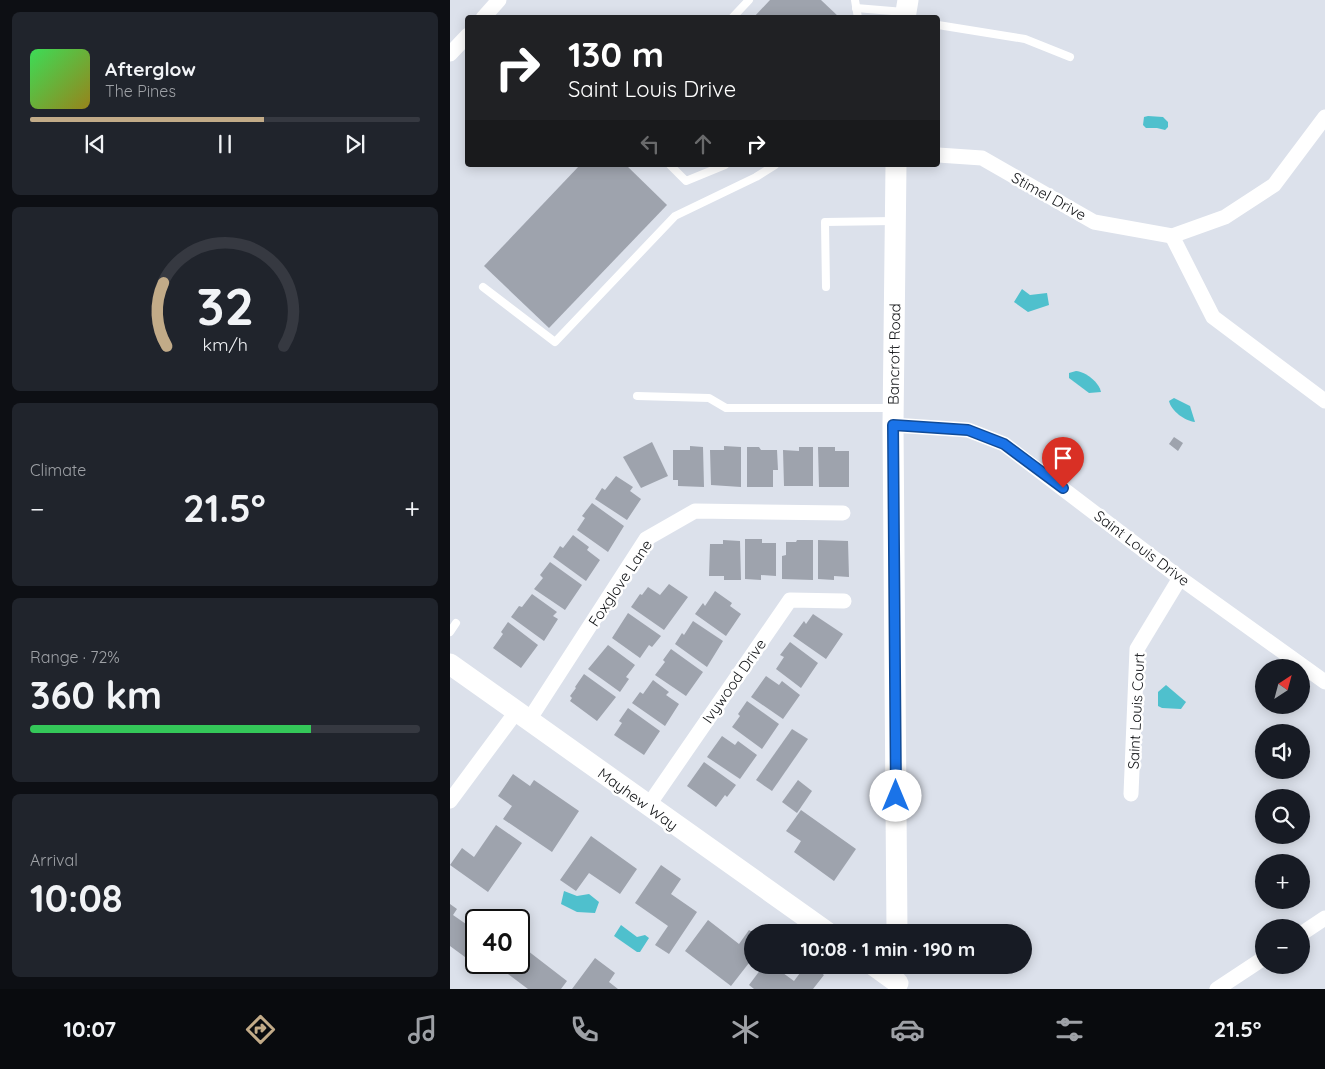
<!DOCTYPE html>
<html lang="en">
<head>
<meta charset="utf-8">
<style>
	:root { --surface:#171b24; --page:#20242c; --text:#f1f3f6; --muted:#9ea1a6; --line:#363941; --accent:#c2ab88 }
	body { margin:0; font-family:Quicksand,sans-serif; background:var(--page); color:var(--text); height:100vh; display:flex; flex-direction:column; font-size:19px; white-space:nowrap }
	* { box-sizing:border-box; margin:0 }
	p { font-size:16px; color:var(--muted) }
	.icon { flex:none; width:28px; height:28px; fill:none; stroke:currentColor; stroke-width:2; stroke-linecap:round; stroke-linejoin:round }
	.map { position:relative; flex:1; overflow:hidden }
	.side { display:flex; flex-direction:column; gap:12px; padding:12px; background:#0d0f14; width:450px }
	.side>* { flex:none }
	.banner { position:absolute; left:15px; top:15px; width:475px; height:152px; border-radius:5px; box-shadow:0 2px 12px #0003; background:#202124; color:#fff; overflow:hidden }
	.needle { width:32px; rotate:36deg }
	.buttons { position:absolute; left:805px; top:659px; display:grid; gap:10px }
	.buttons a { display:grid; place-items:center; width:55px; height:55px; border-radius:50%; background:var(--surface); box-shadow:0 2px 12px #0003; font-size:25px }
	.speed { position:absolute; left:15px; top:909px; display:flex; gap:10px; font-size:25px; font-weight:700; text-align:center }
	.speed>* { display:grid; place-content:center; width:65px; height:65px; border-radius:50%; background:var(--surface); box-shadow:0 2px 12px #0003; line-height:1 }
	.speed .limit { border:2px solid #111; border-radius:8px; background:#fff; color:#111 }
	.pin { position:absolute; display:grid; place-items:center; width:42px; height:42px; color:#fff; margin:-51px -21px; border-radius:50% 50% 50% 0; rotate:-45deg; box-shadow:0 0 5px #0007 }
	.pin .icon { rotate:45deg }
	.me { position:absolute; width:55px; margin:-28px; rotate:0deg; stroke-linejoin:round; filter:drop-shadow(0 0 4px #0008) }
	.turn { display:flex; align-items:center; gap:18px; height:105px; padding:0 20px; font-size:22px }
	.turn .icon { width:65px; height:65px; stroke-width:2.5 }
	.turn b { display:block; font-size:35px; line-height:42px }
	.lanes { display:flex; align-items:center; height:48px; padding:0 20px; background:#0003; justify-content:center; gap:25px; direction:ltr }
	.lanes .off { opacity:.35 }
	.big { font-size:38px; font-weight:700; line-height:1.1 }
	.side .card { flex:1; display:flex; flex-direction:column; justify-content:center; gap:8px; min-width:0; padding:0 18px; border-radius:8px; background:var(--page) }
	.side .dial { align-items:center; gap:0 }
	.dial svg { height:130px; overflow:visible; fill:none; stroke:var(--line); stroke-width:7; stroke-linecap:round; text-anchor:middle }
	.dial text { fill:var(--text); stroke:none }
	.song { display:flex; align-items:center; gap:15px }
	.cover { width:60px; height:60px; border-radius:8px; background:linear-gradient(135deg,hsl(130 70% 55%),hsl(50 70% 35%)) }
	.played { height:5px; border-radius:2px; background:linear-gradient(90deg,var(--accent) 60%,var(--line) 60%) }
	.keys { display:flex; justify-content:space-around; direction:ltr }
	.heat { display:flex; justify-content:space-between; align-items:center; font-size:28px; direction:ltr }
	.charge { height:8px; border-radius:4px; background:linear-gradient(90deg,#34c759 72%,var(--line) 0) }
	.trip { position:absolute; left:294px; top:924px; width:288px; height:50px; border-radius:25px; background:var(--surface); box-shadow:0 2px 12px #0003; font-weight:700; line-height:50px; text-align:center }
	.menu { display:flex; height:80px; justify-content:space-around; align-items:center; background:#090b0e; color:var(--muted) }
	.menu .icon { width:35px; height:35px }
	.menu .active { color:var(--accent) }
	.menu b { font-size:22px; color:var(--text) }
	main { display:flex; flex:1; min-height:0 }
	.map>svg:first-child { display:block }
</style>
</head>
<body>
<main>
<section class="side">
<div class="card">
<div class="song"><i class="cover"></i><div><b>Afterglow</b><p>The Pines</p></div></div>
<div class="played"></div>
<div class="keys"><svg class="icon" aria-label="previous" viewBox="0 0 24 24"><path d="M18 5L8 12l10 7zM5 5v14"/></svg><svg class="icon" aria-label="pause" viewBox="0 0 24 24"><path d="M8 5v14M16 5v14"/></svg><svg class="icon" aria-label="next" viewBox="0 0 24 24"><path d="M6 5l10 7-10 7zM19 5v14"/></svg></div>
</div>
<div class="card dial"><svg viewBox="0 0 100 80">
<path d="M14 69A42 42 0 1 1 86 69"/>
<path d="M14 69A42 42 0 0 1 12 30" stroke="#c2ab88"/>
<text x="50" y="56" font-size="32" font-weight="700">32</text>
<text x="50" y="72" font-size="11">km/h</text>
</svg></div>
<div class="card"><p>Climate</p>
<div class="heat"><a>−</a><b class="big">21.5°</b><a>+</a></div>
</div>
<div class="card"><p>Range · 72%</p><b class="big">360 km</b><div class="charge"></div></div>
<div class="card"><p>Arrival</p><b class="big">10:08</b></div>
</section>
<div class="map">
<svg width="875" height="989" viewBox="0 0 875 989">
	<rect width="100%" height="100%" fill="#dce1eb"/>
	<g fill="#4fc0cd">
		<polygon points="698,116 713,117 718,122 718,127 715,130 707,128 696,128 693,125 694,117"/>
		<polygon points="572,289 580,295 597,293 599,305 578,312 564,302"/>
		<path d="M626,371C636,372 649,382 651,392L639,393L619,378V373Z"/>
		<path d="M724,398L740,406L745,422C735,421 721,411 719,401Z"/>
		<polygon points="716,685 736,702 731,709 712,708 708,706 708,692"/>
		<polygon points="114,891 127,896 139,894 149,902 145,913 127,912 111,904"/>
		<polygon points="171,925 187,937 195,935 199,938 190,952 187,952 164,936"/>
	</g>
	<g fill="#9ea3ad">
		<polygon points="320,0 371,0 390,18 303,18"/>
		<polygon points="130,165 176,165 217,205 99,328 34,266"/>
		<polygon points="724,437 733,443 728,451 719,444"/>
		<polygon points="202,442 218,476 191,488 173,457"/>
		<polygon points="240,446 253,447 254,487 228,486 228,480 223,480 223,450 240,450"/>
		<polygon points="274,446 291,447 291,487 261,485 260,450 274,450"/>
		<polygon points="297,447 309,447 311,450 327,450 328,470 323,470 323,487 297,487"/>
		<polygon points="349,447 363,447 363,486 334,486 333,450 349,451"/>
		<polygon points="368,447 385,447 385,451 399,451 399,487 369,487"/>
		<polygon points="166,476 183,487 180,491 191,499 177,520 145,499 152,488 155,490"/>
		<polygon points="142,503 174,526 158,552 127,530 135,518 132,516"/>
		<polygon points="123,535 139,547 137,550 150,560 136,581 103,557 110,546 113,548"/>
		<polygon points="295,539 312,539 312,543 326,543 326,576 311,575 311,580 295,579"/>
		<polygon points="273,540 290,541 291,580 274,580 274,576 259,576 260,544 273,544"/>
		<polygon points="347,540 363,540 363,580 332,579 332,556 336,555 336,542 346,542"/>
		<polygon points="368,540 398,541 399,577 384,576 384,580 368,579"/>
		<polygon points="100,562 132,585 115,610 84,589 93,578 90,575"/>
		<polygon points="219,584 238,597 214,630 181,607 190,594 192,595 198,587 210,595"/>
		<polygon points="265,591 282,603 280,606 291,614 276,636 245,614 253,603 255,606"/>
		<polygon points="82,594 107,612 103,616 108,619 94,641 61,617 69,606 72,607"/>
		<polygon points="178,613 211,636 202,647 199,645 190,658 162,638"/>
		<polygon points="363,614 393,634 376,659 343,636 354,621 356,624"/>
		<polygon points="243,621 273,641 257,667 225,644 232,633 234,635"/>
		<polygon points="58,622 88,645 71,668 43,648 53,634 51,632"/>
		<polygon points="340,642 368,663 351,688 326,669 334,657 330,655"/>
		<polygon points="158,645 185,665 176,677 179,679 170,692 138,669"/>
		<polygon points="221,649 253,672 236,696 205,675 215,662 213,660"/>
		<polygon points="134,674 166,697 147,721 120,701 122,698 120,696 126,688 125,687"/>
		<polygon points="316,676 329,685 332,681 350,695 333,719 301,697"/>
		<polygon points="203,680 219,692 216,695 229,704 215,726 182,703 190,692 193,694"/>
		<polygon points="297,701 329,724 312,749 282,727 290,716 288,714"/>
		<polygon points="178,708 210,731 194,755 164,735 172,723 169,721"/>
		<polygon points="342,729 358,739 322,791 306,780"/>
		<polygon points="272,736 285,745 288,741 307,755 290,779 257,757"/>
		<polygon points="254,762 286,785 277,797 275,795 266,807 237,786"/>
		<polygon points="63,774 80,786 84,780 129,811 102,852 53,819 62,806 48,796"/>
		<polygon points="348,780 362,791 347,813 332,802"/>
		<polygon points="351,810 406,849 384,881 344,852 351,841 336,831"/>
		<polygon points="46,825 72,843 38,892 0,865 12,848 24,857"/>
		<polygon points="141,836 187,869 170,894 139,873 126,891 110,880"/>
		<polygon points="211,865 231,879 221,894 247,912 219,954 205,945 218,926 185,903"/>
		<polygon points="0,904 7,909 3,915 26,931 26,941 15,957 0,946"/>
		<polygon points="258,920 289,944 299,930 302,932 302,959 281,986 235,951"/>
		<polygon points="69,944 117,981 111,989 78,989 50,968 54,962 69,962"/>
		<polygon points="145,958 165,973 159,982 168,989 122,989"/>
		<polygon points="314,965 322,965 344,981 356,965 361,965 374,975 363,989 304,989 299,985"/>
	</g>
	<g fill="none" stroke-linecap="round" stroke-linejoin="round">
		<g stroke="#fff" stroke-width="8">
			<polyline points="405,0 408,18"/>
			<polyline points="406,8 454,12"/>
			<polyline points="282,18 299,0"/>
			<polyline points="488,25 575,39 620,57"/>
			<polyline points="220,165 236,181 275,165"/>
			<polyline points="33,287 105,342 225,216 306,177 325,165"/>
			<polyline points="376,287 375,222 443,221"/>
			<polyline points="187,396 259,398 276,408 442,408"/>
			<polyline points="0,632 6,623"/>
		</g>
		<g stroke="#fff" stroke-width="15">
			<polyline points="33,18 49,0"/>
			<polyline points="0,54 18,35"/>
			<polyline points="488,155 532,158 644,222 722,236 775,217 824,185 875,117"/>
			<polyline points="722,236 763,317 875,401"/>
			<polyline points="443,425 518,430 554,444 730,578 875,682"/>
			<polyline points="79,720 196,539 245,511 393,513"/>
			<polyline points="681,794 687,649 730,578"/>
			<polyline points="0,801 66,712"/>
			<polyline points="198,806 340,600 394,601"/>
			<polyline points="851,934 875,918"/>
			<polyline points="767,989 814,958"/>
		</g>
		<g stroke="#fff" stroke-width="21">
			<polyline points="455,18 458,0"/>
			<polyline points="446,165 443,425 447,932"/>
			<polyline points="0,664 377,932"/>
			<polyline points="423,965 448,983"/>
		</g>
	</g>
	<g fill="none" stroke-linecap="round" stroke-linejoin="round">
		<defs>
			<polyline id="route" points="446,796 443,425 518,430 554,444 613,488"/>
		</defs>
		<use href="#route" stroke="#114b97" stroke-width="12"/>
		<use href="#route" stroke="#1a73e8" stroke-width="9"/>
	</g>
	<g text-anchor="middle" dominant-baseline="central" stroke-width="5" stroke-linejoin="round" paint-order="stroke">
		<g font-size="15" fill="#131518" stroke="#fff">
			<text transform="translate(599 196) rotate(29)">Stimel Drive</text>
			<text transform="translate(444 354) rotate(-89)">Bancroft Road</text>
			<text transform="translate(692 548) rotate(37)">Saint Louis Drive</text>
			<text transform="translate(170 583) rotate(-56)">Foxglove Lane</text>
			<text transform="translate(284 681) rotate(-55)">Ivywood Drive</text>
			<text transform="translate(686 711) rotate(-87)">Saint Louis Court</text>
			<text transform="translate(188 799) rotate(36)">Mayhew Way</text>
		</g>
	</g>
</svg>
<div class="buttons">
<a><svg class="needle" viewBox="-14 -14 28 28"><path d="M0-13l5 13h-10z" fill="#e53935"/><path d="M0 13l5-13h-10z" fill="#9ea1a6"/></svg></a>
<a><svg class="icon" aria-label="sound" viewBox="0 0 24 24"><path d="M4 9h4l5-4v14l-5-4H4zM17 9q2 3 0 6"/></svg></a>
<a><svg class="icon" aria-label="search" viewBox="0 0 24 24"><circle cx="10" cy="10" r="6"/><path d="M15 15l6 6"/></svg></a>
<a>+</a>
<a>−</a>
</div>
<div class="speed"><div class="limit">40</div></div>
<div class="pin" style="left:613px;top:488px;background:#d93025"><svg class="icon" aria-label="arrive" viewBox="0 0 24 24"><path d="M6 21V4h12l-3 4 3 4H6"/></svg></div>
<svg class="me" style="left:446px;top:796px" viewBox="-20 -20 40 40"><circle r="19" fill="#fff"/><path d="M0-13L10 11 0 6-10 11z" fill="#1a73e8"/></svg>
<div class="trip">10:08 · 1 min · 190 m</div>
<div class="banner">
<div class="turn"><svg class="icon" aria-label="right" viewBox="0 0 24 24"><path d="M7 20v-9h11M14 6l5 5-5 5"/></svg><div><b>130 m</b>Saint Louis Drive</div></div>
<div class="lanes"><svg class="icon off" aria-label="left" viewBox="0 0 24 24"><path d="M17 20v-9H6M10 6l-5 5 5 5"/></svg><svg class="icon off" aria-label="ahead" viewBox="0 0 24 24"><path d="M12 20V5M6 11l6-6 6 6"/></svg><svg class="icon" aria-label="right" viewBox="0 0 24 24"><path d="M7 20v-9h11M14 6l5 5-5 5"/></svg></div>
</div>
</div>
</main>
<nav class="menu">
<b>10:07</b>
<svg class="icon active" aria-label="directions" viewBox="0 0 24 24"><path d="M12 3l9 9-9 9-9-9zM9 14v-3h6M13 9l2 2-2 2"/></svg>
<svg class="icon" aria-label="music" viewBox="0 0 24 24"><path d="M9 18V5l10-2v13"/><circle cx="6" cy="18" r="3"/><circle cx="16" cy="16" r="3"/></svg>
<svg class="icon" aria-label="phone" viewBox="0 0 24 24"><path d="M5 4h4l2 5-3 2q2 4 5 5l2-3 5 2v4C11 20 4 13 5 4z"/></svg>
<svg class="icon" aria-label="climate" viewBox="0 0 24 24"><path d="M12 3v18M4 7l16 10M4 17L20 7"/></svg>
<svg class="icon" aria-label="car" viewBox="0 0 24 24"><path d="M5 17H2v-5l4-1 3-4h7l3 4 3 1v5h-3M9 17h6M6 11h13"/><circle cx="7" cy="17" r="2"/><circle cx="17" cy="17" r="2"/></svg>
<svg class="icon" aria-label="filters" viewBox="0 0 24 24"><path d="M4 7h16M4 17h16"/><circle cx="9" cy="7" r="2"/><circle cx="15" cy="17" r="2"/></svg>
<b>21.5°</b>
</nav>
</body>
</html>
